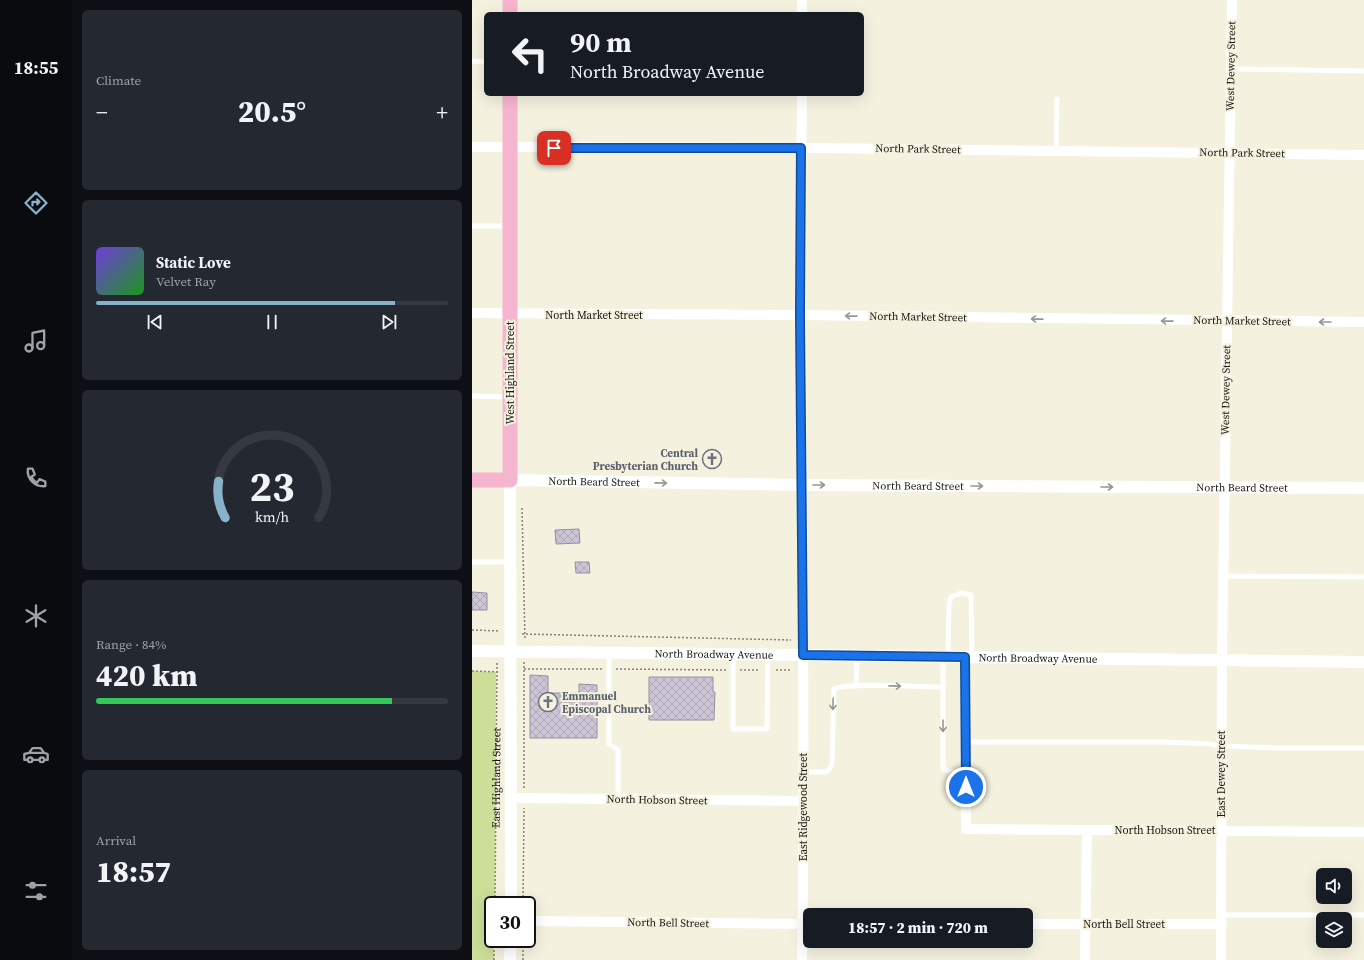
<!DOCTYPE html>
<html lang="en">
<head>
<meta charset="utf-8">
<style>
	:root { --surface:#171b24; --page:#242831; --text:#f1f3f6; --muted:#9ea1a6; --line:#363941; --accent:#87b2c9 }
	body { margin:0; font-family:"Source Serif 4",serif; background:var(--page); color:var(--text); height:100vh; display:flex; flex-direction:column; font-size:15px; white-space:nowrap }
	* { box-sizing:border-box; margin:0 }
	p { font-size:13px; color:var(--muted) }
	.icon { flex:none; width:22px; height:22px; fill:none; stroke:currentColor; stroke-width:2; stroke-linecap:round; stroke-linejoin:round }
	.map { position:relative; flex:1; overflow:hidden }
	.side { display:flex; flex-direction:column; gap:10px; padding:10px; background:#0d0f14; width:400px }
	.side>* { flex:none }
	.hud { position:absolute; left:12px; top:12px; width:380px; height:84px; border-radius:6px; box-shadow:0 4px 16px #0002; background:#171b24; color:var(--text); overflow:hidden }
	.tools { position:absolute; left:844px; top:868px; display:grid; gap:8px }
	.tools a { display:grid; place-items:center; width:36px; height:36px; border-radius:6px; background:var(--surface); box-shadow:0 4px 16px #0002; font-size:20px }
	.speed { position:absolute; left:12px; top:896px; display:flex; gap:8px; font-size:20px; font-weight:700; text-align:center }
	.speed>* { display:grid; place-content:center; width:52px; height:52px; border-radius:50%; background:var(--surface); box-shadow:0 4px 16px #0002; line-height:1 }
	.speed .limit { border:2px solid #111; border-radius:6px; background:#fff; color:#111 }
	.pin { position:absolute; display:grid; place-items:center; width:34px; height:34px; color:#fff; margin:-17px; border-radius:8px; box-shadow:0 2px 6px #0006 }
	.me { position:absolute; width:44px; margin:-22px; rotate:0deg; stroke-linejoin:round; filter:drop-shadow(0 0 3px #0008) }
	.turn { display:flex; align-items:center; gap:14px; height:84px; padding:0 20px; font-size:18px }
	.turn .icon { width:52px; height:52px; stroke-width:2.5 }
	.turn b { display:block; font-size:28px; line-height:34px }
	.big { font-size:30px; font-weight:800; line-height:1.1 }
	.side .widget { flex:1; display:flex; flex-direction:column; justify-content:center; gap:6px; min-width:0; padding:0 14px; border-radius:6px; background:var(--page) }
	.side .dial { align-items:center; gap:0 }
	.dial svg { height:104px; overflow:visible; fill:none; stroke:var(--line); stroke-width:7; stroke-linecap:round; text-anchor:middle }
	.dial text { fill:var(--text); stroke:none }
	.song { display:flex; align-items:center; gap:12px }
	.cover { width:48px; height:48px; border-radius:6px; background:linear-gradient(135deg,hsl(260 70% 55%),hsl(120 70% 35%)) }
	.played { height:4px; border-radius:2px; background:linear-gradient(90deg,var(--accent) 85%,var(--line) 85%) }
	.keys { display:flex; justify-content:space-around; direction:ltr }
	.heat { display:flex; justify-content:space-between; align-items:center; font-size:22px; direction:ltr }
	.charge { height:6px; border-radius:3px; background:linear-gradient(90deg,#34c759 84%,var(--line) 0) }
	.trip { position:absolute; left:331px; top:908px; width:230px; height:40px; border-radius:6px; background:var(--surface); box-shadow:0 4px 16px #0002; font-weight:800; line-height:40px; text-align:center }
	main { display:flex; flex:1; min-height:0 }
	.tabs { display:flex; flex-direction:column; width:72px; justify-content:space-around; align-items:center; background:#090b0e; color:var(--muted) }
	.tabs .icon { width:28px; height:28px }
	.tabs .active { color:var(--accent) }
	.tabs b { font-size:18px; color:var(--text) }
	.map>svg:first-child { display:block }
</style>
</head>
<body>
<main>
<nav class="tabs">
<b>18:55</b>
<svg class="icon active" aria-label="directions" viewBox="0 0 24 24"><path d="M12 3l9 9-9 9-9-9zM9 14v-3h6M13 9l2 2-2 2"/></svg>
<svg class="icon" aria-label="music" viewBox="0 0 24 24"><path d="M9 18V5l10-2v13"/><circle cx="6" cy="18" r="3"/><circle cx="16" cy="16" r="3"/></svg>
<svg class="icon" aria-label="phone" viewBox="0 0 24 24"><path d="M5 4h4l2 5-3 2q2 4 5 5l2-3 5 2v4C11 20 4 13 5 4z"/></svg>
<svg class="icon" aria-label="climate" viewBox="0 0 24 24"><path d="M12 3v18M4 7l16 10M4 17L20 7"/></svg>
<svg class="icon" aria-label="car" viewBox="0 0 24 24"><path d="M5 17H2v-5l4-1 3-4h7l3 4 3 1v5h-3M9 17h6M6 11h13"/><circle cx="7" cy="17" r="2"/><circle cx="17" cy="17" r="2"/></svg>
<svg class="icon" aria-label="filters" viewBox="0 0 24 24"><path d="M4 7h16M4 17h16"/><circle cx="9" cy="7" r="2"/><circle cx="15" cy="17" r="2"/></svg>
</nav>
<section class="side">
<div class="widget"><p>Climate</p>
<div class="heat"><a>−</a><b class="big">20.5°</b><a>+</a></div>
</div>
<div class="widget">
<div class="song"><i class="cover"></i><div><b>Static Love</b><p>Velvet Ray</p></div></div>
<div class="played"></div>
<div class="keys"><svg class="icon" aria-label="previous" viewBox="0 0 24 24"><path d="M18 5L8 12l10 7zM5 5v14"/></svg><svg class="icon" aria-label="pause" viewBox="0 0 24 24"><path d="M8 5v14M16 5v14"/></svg><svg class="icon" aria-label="next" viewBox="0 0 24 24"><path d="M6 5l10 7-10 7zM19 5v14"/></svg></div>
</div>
<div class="widget dial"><svg viewBox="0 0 100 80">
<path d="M14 69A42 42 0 1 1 86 69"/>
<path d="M14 69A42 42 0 0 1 9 41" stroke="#87b2c9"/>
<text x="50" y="56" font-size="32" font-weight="700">23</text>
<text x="50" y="72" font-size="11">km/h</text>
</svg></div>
<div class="widget"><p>Range · 84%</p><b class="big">420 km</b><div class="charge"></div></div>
<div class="widget"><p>Arrival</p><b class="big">18:57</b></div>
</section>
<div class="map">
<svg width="892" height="960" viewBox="0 0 892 960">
	<defs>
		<pattern id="building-cross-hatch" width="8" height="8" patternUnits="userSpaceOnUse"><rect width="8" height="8" fill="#ccc5d6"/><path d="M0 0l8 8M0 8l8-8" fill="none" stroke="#aea8b7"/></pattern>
	</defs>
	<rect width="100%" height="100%" fill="#f4f1df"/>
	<polygon fill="#cdde99" points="0,671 24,672 23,905 21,905 22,960 0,960"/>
	<g fill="url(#building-cross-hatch)" stroke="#9690a0">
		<polygon points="107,529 108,543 84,544 83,530"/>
		<polygon points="103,562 117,562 118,573 104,573"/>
		<polygon points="0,592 15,593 15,610 0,610"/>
		<polygon points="58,675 76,676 76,693 107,693 107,684 125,685 125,738 58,738"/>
		<polygon points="177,677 241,677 241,692 243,692 242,720 177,720"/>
	</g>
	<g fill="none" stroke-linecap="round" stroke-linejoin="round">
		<g stroke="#848276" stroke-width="1.5" stroke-dasharray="2 2" stroke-linecap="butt">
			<polyline points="50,508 53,640"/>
			<polyline points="0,630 28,631"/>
			<polyline points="50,634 319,640"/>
			<polyline points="52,669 130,669"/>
			<polyline points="144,669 254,670"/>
			<polyline points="268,670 288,670"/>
			<polyline points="304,670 319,670"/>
			<polyline points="0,671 28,672"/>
			<polyline points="52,788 52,662"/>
			<path id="s1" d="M23,905L25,661"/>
			<polyline points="51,905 52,808"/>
			<polyline points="22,960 22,939"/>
			<polyline points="51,960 51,939"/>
		</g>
		<g stroke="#fff" stroke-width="5">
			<polyline points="0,61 14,62"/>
			<polyline points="759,69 892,71"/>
			<polyline points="584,151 585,99"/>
			<polyline points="0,226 37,226"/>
			<polyline points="0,396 37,397"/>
			<polyline points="0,562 38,562"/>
			<polyline points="751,576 892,577"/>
			<polyline points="137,653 137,744 146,750 146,799"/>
			<polyline points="261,655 261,729 295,729 296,655"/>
			<polyline points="471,657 471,769 476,771 494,772"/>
			<polyline points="476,657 477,605 479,597 489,593 499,595 500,657"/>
			<polyline points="384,686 385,657"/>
			<polyline points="494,742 692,742 739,744 749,746 806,748 892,748"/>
			<path d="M331,772H355L360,765L362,689C373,682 453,687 471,687"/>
			<polyline points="750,915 892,915"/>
		</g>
		<g stroke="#fff" stroke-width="10">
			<polyline points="330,0 330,14"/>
			<path d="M330,94C326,383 335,671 330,960"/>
			<polyline points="0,147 343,148 892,155"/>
			<polyline points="0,313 328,315 892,322"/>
			<polyline points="493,657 494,829 892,832"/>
			<polyline points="39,798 331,801"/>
			<polyline points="55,921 338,924"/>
			<polyline points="554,924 750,924"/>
			<polyline points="613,960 615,830"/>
			<polyline points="749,960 750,660 760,0"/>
		</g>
		<g stroke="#fff" stroke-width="12">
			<path id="s2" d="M0,651L892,662"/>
			<path id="s3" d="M39,905L38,480L330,485L892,488"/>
			<polyline points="38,960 39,939"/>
		</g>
		<g stroke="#f6b5ce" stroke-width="15">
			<polyline points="38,0 38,14"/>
			<polyline points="0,480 38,480 38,94"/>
		</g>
	</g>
	<defs><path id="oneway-shaft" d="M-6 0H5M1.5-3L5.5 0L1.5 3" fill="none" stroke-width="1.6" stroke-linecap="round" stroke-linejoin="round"/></defs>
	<g stroke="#979793">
		<use href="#oneway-shaft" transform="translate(379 316) rotate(-179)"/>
		<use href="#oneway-shaft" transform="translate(565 319) rotate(-179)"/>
		<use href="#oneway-shaft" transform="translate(695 321) rotate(-179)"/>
		<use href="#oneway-shaft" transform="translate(853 322) rotate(-180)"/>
		<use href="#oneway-shaft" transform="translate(189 483) rotate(1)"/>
		<use href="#oneway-shaft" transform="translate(347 485)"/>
		<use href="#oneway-shaft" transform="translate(505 486)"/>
		<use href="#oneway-shaft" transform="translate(635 487)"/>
		<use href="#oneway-shaft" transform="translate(423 686) rotate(1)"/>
		<use href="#oneway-shaft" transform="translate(361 704) rotate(91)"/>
		<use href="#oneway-shaft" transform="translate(471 726) rotate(90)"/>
	</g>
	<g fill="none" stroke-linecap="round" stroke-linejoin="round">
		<defs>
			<polyline id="route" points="82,148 329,148 328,315 331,655 493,657 494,787"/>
		</defs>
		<use href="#route" stroke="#114b97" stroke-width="10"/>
		<use href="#route" stroke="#1a73e8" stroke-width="7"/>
	</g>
	<defs>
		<symbol id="church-ring" viewBox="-11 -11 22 22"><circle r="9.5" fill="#f4f1df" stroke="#6b7280" stroke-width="1.5"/><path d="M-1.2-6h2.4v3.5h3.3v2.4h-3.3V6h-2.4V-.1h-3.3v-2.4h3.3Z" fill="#6b7280"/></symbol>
	</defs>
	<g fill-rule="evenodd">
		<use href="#church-ring" x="229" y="448" width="22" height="22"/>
		<use href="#church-ring" x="65" y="691" width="22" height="22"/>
	</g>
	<g text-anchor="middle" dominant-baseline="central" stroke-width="4" stroke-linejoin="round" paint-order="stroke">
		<g font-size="11" fill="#181710" stroke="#f4f1df">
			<text transform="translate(759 66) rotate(-89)">West Dewey Street</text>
			<text transform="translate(446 149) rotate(1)">North Park Street</text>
			<text transform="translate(770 153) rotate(1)">North Park Street</text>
			<text x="122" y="315">North Market Street</text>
			<text transform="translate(446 317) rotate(1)">North Market Street</text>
			<text transform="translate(770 321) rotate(1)">North Market Street</text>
			<text transform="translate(38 373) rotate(-90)">West Highland Street</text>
			<text transform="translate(754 390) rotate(-89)">West Dewey Street</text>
			<text stroke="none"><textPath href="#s3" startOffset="509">North Beard Street</textPath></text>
			<text stroke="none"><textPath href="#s3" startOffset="833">North Beard Street</textPath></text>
			<text stroke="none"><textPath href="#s3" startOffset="1157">North Beard Street</textPath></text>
			<text stroke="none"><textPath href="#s2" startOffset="242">North Broadway Avenue</textPath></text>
			<text stroke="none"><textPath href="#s2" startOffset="566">North Broadway Avenue</textPath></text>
			<text transform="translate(749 774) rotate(-90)">East Dewey Street</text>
			<text stroke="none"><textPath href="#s1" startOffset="127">East Highland Street</textPath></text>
			<text transform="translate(185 800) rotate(1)">North Hobson Street</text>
			<text transform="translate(331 807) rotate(-90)">East Ridgewood Street</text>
			<text x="693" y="830">North Hobson Street</text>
			<text transform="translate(196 923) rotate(1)">North Bell Street</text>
			<text x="652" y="924">North Bell Street</text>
		</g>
		<g font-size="11" font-weight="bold" fill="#5b616d" stroke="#f4f1df" text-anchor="end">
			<text x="226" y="453">Central<tspan x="226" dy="13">Presbyterian Church</tspan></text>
			<text x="90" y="696" text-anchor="start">Emmanuel<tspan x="90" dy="13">Episcopal Church</tspan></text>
		</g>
	</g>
</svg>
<div class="tools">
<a><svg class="icon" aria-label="sound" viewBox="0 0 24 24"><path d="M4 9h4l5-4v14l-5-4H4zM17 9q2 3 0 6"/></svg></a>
<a><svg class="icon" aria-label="layers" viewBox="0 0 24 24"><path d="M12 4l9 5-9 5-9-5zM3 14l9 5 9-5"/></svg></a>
</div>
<div class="speed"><div class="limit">30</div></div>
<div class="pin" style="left:82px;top:148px;background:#d93025"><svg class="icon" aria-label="arrive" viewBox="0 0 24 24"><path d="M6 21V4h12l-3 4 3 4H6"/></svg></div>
<svg class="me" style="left:494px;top:787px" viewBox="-20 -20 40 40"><circle r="17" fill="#1a73e8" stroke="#fff" stroke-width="3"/><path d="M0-11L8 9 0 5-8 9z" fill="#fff"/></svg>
<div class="trip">18:57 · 2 min · 720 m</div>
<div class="hud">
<div class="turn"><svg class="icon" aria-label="left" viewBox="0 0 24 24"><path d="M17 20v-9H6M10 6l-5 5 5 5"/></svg><div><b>90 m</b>North Broadway Avenue</div></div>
</div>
</div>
</main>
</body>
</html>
